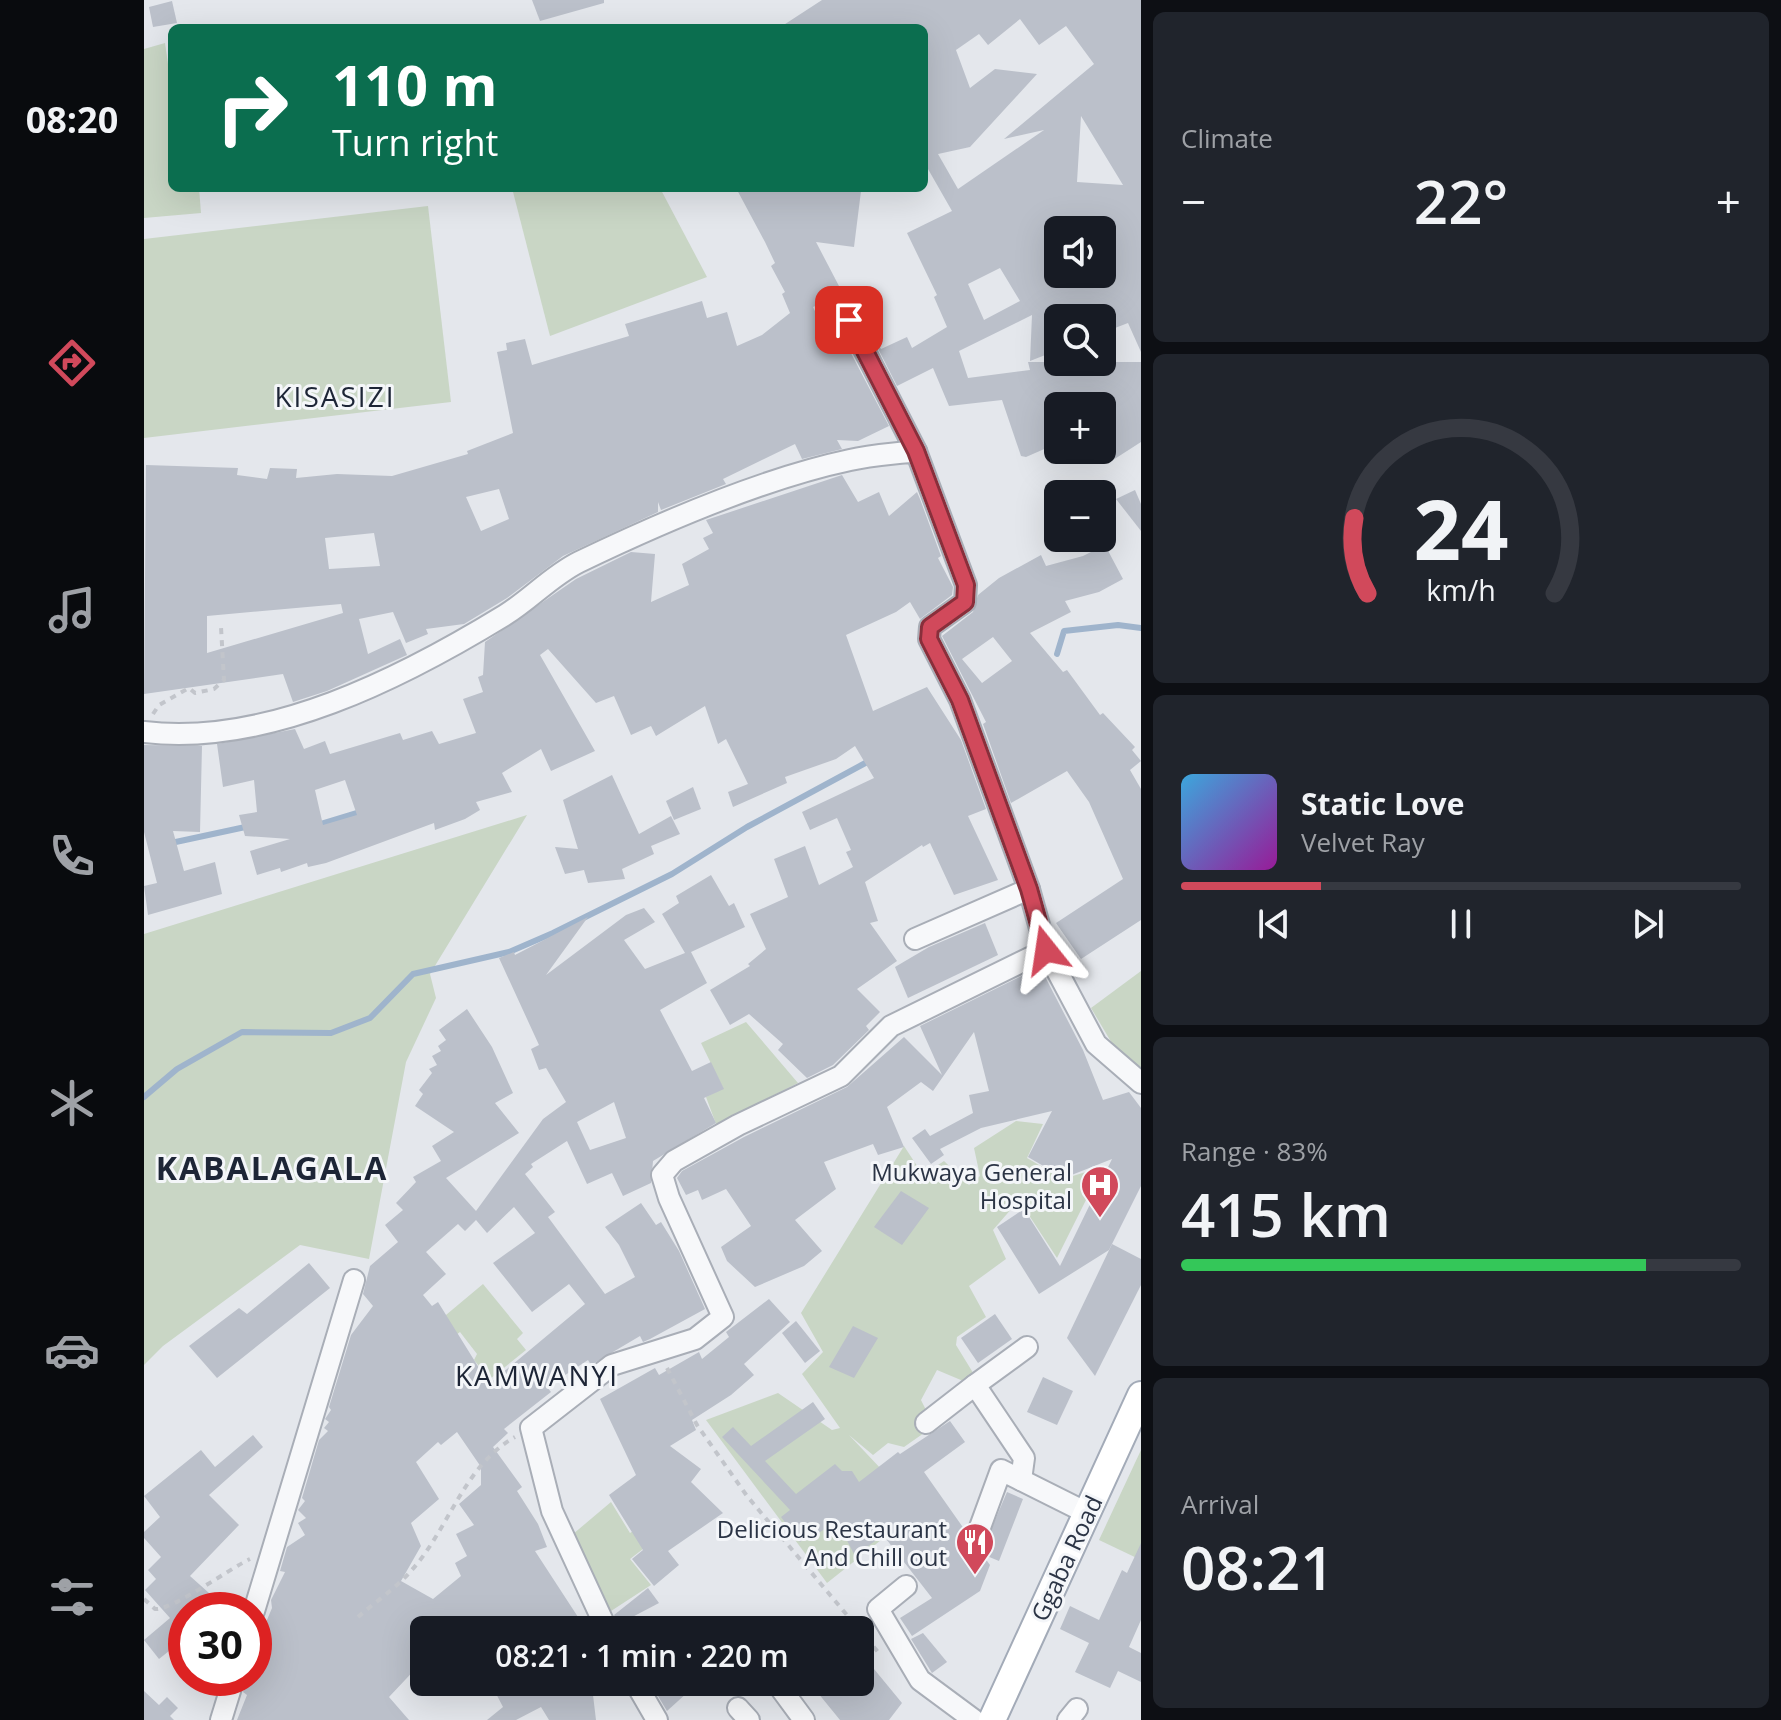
<!DOCTYPE html>
<html lang="en">
<head>
<meta charset="utf-8">
<style>
	:root { --surface:#171b24; --page:#20242c; --text:#f1f3f6; --muted:#9ea1a6; --line:#363941; --accent:#d1495b }
	body { margin:0; font-family:"Open Sans",sans-serif; background:var(--page); color:var(--text); height:100vh; display:flex; flex-direction:column; font-size:30px; white-space:nowrap }
	* { box-sizing:border-box; margin:0 }
	p { font-size:26px; color:var(--muted) }
	.icon { flex:none; width:44px; height:44px; fill:none; stroke:currentColor; stroke-width:2; stroke-linecap:round; stroke-linejoin:round }
	.map { position:relative; flex:1; overflow:hidden }
	.details { display:flex; flex-direction:column; gap:12px; padding:12px; background:#0d0f14; width:640px }
	.details>* { flex:none }
	.banner { position:absolute; left:24px; top:24px; width:760px; height:168px; border-radius:12px; box-shadow:0 8px 32px #0002; background:#0b6e4f; color:#fff; overflow:hidden }
	.buttons { position:absolute; left:900px; top:216px; display:grid; gap:16px }
	.buttons a { display:grid; place-items:center; width:72px; height:72px; border-radius:12px; background:var(--surface); box-shadow:0 8px 32px #0002; font-size:40px }
	.speed { position:absolute; left:24px; top:1592px; display:flex; gap:16px; font-size:40px; font-weight:700; text-align:center }
	.speed>* { display:grid; place-content:center; width:104px; height:104px; border-radius:50%; background:var(--surface); box-shadow:0 8px 32px #0002; line-height:1 }
	.speed .limit { border:12px solid #d22; background:#fff; color:#111 }
	.pin { position:absolute; display:grid; place-items:center; width:68px; height:68px; color:#fff; margin:-34px; border-radius:16px; box-shadow:0 4px 12px #0006 }
	.me { position:absolute; width:88px; margin:-44px; rotate:345deg; stroke-linejoin:round; filter:drop-shadow(0 0 6px #0008) }
	.turn { display:flex; align-items:center; gap:28px; height:168px; padding:0 32px; font-size:36px }
	.turn .icon { width:104px; height:104px; stroke-width:2.5 }
	.turn b { display:block; font-size:56px; line-height:68px }
	.big { font-size:60px; font-weight:600; line-height:1.1 }
	.details .tile { flex:1; display:flex; flex-direction:column; justify-content:center; gap:12px; min-width:0; padding:0 28px; border-radius:12px; background:var(--page) }
	.details .dial { align-items:center; gap:0 }
	.dial svg { height:208px; overflow:visible; fill:none; stroke:var(--line); stroke-width:7; stroke-linecap:round; text-anchor:middle }
	.dial text { fill:var(--text); stroke:none }
	.song { display:flex; align-items:center; gap:24px }
	.cover { width:96px; height:96px; border-radius:12px; background:linear-gradient(135deg,hsl(200 70% 55%),hsl(300 70% 35%)) }
	.played { height:8px; border-radius:4px; background:linear-gradient(90deg,var(--accent) 25%,var(--line) 25%) }
	.keys { display:flex; justify-content:space-around; direction:ltr }
	.heat { display:flex; justify-content:space-between; align-items:center; font-size:44px; direction:ltr }
	.charge { height:12px; border-radius:6px; background:linear-gradient(90deg,#34c759 83%,var(--line) 0) }
	.trip { position:absolute; left:266px; top:1616px; width:464px; height:80px; border-radius:12px; background:var(--surface); box-shadow:0 8px 32px #0002; font-weight:600; line-height:80px; text-align:center }
	main { display:flex; flex:1; min-height:0 }
	.tabs { display:flex; flex-direction:column; width:144px; justify-content:space-around; align-items:center; background:#090b0e; color:var(--muted) }
	.tabs .icon { width:56px; height:56px }
	.tabs .on { color:var(--accent) }
	.tabs b { font-size:36px; color:var(--text) }
	.map>svg:first-child { display:block }
</style>
</head>
<body>
<main>
<nav class="tabs">
<b>08:20</b>
<svg class="icon on" aria-label="directions" viewBox="0 0 24 24"><path d="M12 3l9 9-9 9-9-9zM9 14v-3h6M13 9l2 2-2 2"/></svg>
<svg class="icon" aria-label="music" viewBox="0 0 24 24"><path d="M9 18V5l10-2v13"/><circle cx="6" cy="18" r="3"/><circle cx="16" cy="16" r="3"/></svg>
<svg class="icon" aria-label="phone" viewBox="0 0 24 24"><path d="M5 4h4l2 5-3 2q2 4 5 5l2-3 5 2v4C11 20 4 13 5 4z"/></svg>
<svg class="icon" aria-label="climate" viewBox="0 0 24 24"><path d="M12 3v18M4 7l16 10M4 17L20 7"/></svg>
<svg class="icon" aria-label="car" viewBox="0 0 24 24"><path d="M5 17H2v-5l4-1 3-4h7l3 4 3 1v5h-3M9 17h6M6 11h13"/><circle cx="7" cy="17" r="2"/><circle cx="17" cy="17" r="2"/></svg>
<svg class="icon" aria-label="filters" viewBox="0 0 24 24"><path d="M4 7h16M4 17h16"/><circle cx="9" cy="7" r="2"/><circle cx="15" cy="17" r="2"/></svg>
</nav>
<div class="map">
<svg width="997" height="1720" viewBox="0 0 997 1720">
	<rect width="100%" height="100%" fill="#e4e7ec"/>
	<g fill="#c9d6c5">
		<polygon points="21,43 28,92 28,188 55,188 57,213 0,218 0,49"/>
		<polygon points="368,188 516,188 563,277 406,336"/>
		<polygon points="284,206 307,402 0,438 0,239"/>
		<polygon points="383,815 286,974 292,998 262,1062 225,1259 156,1245 19,1346 0,1365 0,934"/>
		<polygon points="997,971 997,1072 975,1055 947,1008"/>
		<polygon points="602,1022 654,1083 572,1124 562,1097 579,1088 557,1043"/>
		<polygon points="872,1121 899,1124 883,1158 919,1179 945,1171 952,1180 913,1258 875,1200 849,1230 862,1259 825,1286 842,1317 813,1337 812,1345 831,1376 824,1383 793,1370 777,1400 790,1426 760,1447 744,1443 729,1455 705,1435 756,1489 766,1517 683,1583 562,1420 634,1393 688,1430 696,1428 658,1374 679,1352 657,1313 760,1146 779,1175 800,1161 825,1185 836,1176 830,1148"/>
		<polygon points="339,1284 379,1333 373,1339 382,1350 346,1379 330,1360 333,1354 316,1332 296,1347 284,1330"/>
		<polygon points="997,1450 997,1560 955,1540"/>
		<polygon points="467,1502 486,1533 511,1517 517,1535 486,1559 507,1585 467,1611 422,1540"/>
	</g>
	<g fill="none" stroke-linecap="round" stroke-linejoin="round">
		<g stroke="#9fb4cc" stroke-width="6">
			<polyline points="913,654 920,631 974,625 997,628"/>
			<polyline points="173,825 219,811"/>
			<polyline points="27,843 106,826"/>
			<polyline points="0,1097 33,1069 98,1032 187,1033 226,1018 269,974 365,952 409,933 528,874 603,827 725,761"/>
		</g>
	</g>
	<g fill="#bbc0ca" fill-rule="evenodd">
		<polygon points="388,0 460,0 460,3 396,21"/>
		<path d="M678,0H997V352L984,323L958,333V318H914V350L886,361L888,315L815,351L824,378L886,370L884,362H997V442L969,460L958,443V406H914V443L882,457L877,456L858,400L805,406L789,368L753,386L721,323L737,349L763,337L768,348L803,327L790,297L793,295L763,233L808,211L780,162V28H635ZM876,19L895,45L922,26L950,64L860,139L900,130L814,189L794,154L826,147L893,74L851,69L826,88L812,50L835,34L844,45ZM937,116L979,185L933,182ZM914,230H958V274H914ZM856,268L876,301L840,320L824,284Z"/>
		<polygon points="28,1 33,23 9,27 5,7"/>
		<path d="M592,188L717,191L710,247L672,242L695,286L677,295L681,302L669,307L687,344L698,336L745,426L714,441L693,440L698,449L658,459L651,444L579,479L582,484L517,510L514,502V512L419,556L363,598L320,624L282,629L284,634L262,643L249,612L215,619L224,654L256,639L263,655L183,691L149,702L139,674L0,694L2,465L94,468L93,475L123,479L126,468L153,469L152,478L193,474L248,476L324,454L323,451L369,433L353,352L363,350L362,343L381,339L388,365L485,336L481,324L558,301L563,318L583,312L593,346L618,335L646,313L638,294L641,292L627,266L631,263L621,242ZM355,489L365,519L337,531L322,497ZM230,533L236,566L185,569L181,538ZM197,604L199,613L63,653V616Z"/>
		<path d="M698,475L714,502L735,492L745,516L773,492L776,499L797,556L794,558L809,587L808,595L776,619L766,602L752,612L702,635L729,711L783,687L817,740L842,809L824,816L854,880L810,895L786,843L779,847L778,845L721,882L734,921L726,923L753,961L713,989L736,1012L722,1026L725,1030L689,1065L663,1078L634,1050L639,1044L605,1014L586,1025L566,990L606,966L604,964L622,949L606,914L644,897L630,859L661,846L675,885L709,867L702,852L707,850L693,818L666,830L658,812L730,778L711,746L692,759L641,777L643,783L589,807L584,792L604,784L582,739L574,744L561,706L512,736L507,726L487,735L470,696L452,703L404,649L396,655L451,751L407,771L397,749L358,773L368,792L332,802L336,810L321,819L291,830L290,823L182,863L164,867L163,863L137,872L136,868L113,875L106,851L146,839L101,836L95,815L113,812L110,780L79,787L73,744L151,729L160,749L181,741L186,754L256,733L259,740L288,731L295,744L332,733L319,699L339,692L334,677L339,675L341,642L432,579L487,552L511,554L507,602L545,585L538,564L565,549L559,538L569,533L562,520ZM201,780L213,815L179,825L171,790Z"/>
		<polygon points="991,490 997,504 997,531 972,499"/>
		<path d="M961,545L979,579L955,592L921,601L927,612L886,633L919,672L923,670L956,715L959,713L991,747L988,750L997,761L986,770L997,789V920L937,959L912,923L979,879L945,802L923,771L867,803L839,724L842,722L798,636L829,612L834,595L855,578L897,555L902,566L939,556ZM849,637L868,661L838,683L818,659Z"/>
		<polygon points="0,745 58,746 56,832 29,831 40,871 71,862 78,894 4,915 0,886 13,883 0,832"/>
		<polygon points="468,775 495,834 527,816 536,834 507,846 510,854 478,869 481,879 444,883 440,870 421,874 411,847 434,849 419,800"/>
		<polygon points="549,787 557,809 530,820 522,801"/>
		<path d="M567,875L585,906L590,903L601,927L547,952L563,983L516,1010L548,1071L567,1062L580,1089L560,1098L572,1123L509,1161L507,1183L479,1196L468,1173L443,1184L423,1141L387,1164L389,1167L381,1174L411,1212L404,1217L461,1294L491,1277L475,1245L461,1227L497,1203L512,1225L517,1222L535,1251L561,1309L506,1339L499,1342L496,1336L447,1365L444,1360L403,1387L407,1392L360,1429L364,1433L349,1447L378,1487L373,1491L394,1524L403,1547L391,1551L434,1617L418,1630H280V1644L269,1653L278,1662L245,1697L265,1720H93L103,1695L99,1692L101,1686L110,1678L121,1642L115,1639L128,1608L127,1600L141,1572L136,1571L143,1547L161,1535L154,1523L162,1518L154,1510L161,1501L158,1498L175,1440L184,1431L180,1428L185,1422L181,1419L187,1410L185,1407L207,1335L229,1306L219,1294L226,1266L254,1242L241,1225L259,1210L252,1203L272,1182L269,1177L297,1161L288,1146L310,1132L271,1106L279,1094L275,1090L288,1073L285,1069L293,1065L288,1056L297,1051L294,1046L302,1040L295,1030L323,1009L348,1047L369,1093L351,1103L375,1133L302,1178L332,1211L399,1119L422,1102L402,1068L395,1070L387,1049L395,1045L355,958L370,952L371,955L444,917L402,975L482,915L500,908L511,922L480,940L501,969L541,953L518,914L535,903L532,896ZM470,1102L482,1138L446,1150L433,1122ZM370,1207L391,1233L349,1263L388,1312L425,1284L441,1304L345,1384L294,1302L288,1306L279,1295L302,1274L282,1252L314,1224L321,1231L332,1220L343,1233ZM313,1432L337,1467V1485L315,1504L330,1525L312,1534L323,1556L311,1563L317,1576L289,1599L257,1581L277,1546L267,1523L295,1499L272,1462L294,1442L297,1445Z"/>
		<polygon points="841,923 854,955 764,998 751,967 785,947"/>
		<polygon points="896,967 939,1050 959,1100 985,1092 997,1108 997,1186 965,1250 895,1294 853,1227 880,1209 916,1266 968,1159 920,1178 884,1157 908,1111 837,1128 796,1149 800,1155 787,1164 768,1138 781,1129 786,1136 829,1113 825,1095 845,1091 830,1032 789,1091 777,1082 743,1107 760,1147 734,1155 729,1144 680,1162 692,1189 651,1220 678,1251 660,1266 611,1287 583,1261 577,1247 607,1226 582,1189 558,1200 554,1190 542,1195 533,1178 538,1171 600,1137 703,1087 760,1037 798,1075 776,1026"/>
		<polygon points="757,1191 785,1208 758,1245 730,1227"/>
		<polygon points="968,1244 997,1259 997,1285 951,1376 923,1338"/>
		<polygon points="165,1263 186,1288 73,1378 45,1346 95,1308 103,1314"/>
		<polygon points="625,1299 646,1322 600,1364 610,1375 587,1395 548,1420 552,1430 526,1446 557,1469 547,1482 579,1513 524,1551 535,1565 510,1586 488,1559 499,1550 465,1495 492,1475 456,1399 511,1368 515,1375 555,1352 558,1359 585,1337 582,1332"/>
		<polygon points="851,1314 868,1339 834,1363 817,1338"/>
		<polygon points="652,1321 676,1351 661,1363 638,1333"/>
		<polygon points="709,1326 734,1338 710,1378 685,1367"/>
		<polygon points="899,1377 929,1391 913,1425 883,1412"/>
		<polygon points="669,1402 681,1419 621,1461 652,1494 691,1464 698,1471 708,1471 715,1482 754,1452 756,1454 806,1421 821,1442 780,1472 837,1553 863,1492 879,1499 855,1561 838,1554 846,1565 836,1591 768,1636 756,1618 788,1598 739,1535 711,1556 693,1521 673,1534 670,1530 656,1542 637,1517 646,1510 578,1437 589,1427 607,1446"/>
		<polygon points="109,1435 119,1447 65,1495 95,1525 46,1576 84,1610 42,1610 42,1671 25,1651 15,1659 0,1640 26,1618 1,1590 12,1579 4,1570 17,1557 0,1538 0,1532 16,1517 0,1496 57,1450 71,1467"/>
		<polygon points="997,1543 997,1620 985,1647 997,1653 997,1682 974,1671 966,1688 931,1672 945,1643 916,1629 926,1606 955,1620 978,1570 983,1573"/>
		<polygon points="504,1588 515,1603 475,1624 470,1615"/>
		<polygon points="779,1633 803,1662 788,1673 767,1639"/>
		<polygon points="716,1652 758,1703 745,1720 696,1720 665,1682 716,1682"/>
		<polygon points="346,1682 475,1682 449,1695 452,1720 405,1720 397,1707 372,1720 343,1720 359,1707"/>
		<polygon points="513,1682 555,1682 523,1711 508,1686"/>
		<polygon points="0,1691 15,1705 23,1697 34,1708 26,1716 30,1720 0,1720"/>
	</g>
	<g fill="none" stroke-linecap="round" stroke-linejoin="round">
		<defs>
			<g id="minor">
				<polyline points="705,320 772,451"/>
				<path d="M0,732C123,747 258,678 361,615C387,599 407,576 435,562C514,524 621,478 706,460C728,455 750,454 772,451L822,585L821,602L786,627L785,639L816,700L885,889L902,950L952,1044L997,1083"/>
				<polyline points="771,939 885,889"/>
				<polyline points="782,1423 831,1385"/>
				<polyline points="877,1480 880,1458 831,1385 883,1347"/>
				<polyline points="835,1530 857,1470 943,1513"/>
				<polyline points="762,1586 734,1609 776,1680 830,1720"/>
				<polyline points="110,1611 210,1280"/>
				<polyline points="463,1630 408,1511 387,1428 468,1365 551,1339 579,1317 525,1198 518,1175 530,1161 594,1125 697,1076 747,1026 902,950"/>
				<polyline points="491,1682 513,1720"/>
				<polyline points="632,1682 660,1720"/>
				<polyline points="594,1708 605,1720"/>
				<polyline points="77,1720 90,1678"/>
				<polyline points="924,1720 933,1709"/>
			</g>
			<polyline id="major" points="848,1720 997,1395"/>
		</defs>
		<use href="#minor" stroke="#a9aeb7" stroke-width="24"/>
		<use href="#major" stroke="#a3abb8" stroke-width="30"/>
		<g stroke="#c2c5cb" stroke-width="4" stroke-dasharray="6 6" stroke-linecap="butt">
			<polyline points="9,714 15,705 45,688 51,693 70,689 80,680 77,627"/>
			<polyline points="523,1368 553,1425 603,1496 734,1652"/>
			<path d="M0,1599L11,1609C27,1611 85,1569 106,1559"/>
			<path d="M214,1617C231,1602 251,1589 266,1572C305,1530 319,1466 371,1437"/>
		</g>
		<use href="#minor" stroke="#f7f8fa" stroke-width="20"/>
		<use href="#major" stroke="#fff" stroke-width="26"/>
	</g>
	<g fill="none" stroke-linecap="round" stroke-linejoin="round">
		<defs>
			<polyline id="route" points="705,320 772,451 822,585 821,602 786,627 785,639 816,700 885,889 902,950"/>
		</defs>
		<use href="#route" stroke="#882f3b" stroke-width="20"/>
		<use href="#route" stroke="#d1495b" stroke-width="14"/>
	</g>
	<defs>
		<symbol id="hospital-pin" viewBox="-11 -11 22 30"><path d="M0 17L-7.5 6A9.5 9.5 0 1 1 7.5 6Z" fill="#d1495b" stroke="#f4f6f9"/><path d="M-5-5h3v3.5h4V-5h3V5h-3V1.5h-4V5h-3Z" fill="#fff"/></symbol>
		<symbol id="restaurant-pin" viewBox="-11 -11 22 30"><path d="M0 17L-7.5 6A9.5 9.5 0 1 1 7.5 6Z" fill="#d1495b" stroke="#f4f6f9"/><path d="M-5-6h1v4h1v-4h1v4h1v-4h1v5L-1.5 .5V6h-2V.5L-5-1ZM5-6V6H3V1.5H1.5Q1.5-4 5-6Z" fill="#fff"/></symbol>
	</defs>
	<g fill-rule="evenodd">
		<use href="#hospital-pin" x="934" y="1163" width="44" height="60"/>
		<use href="#restaurant-pin" x="809" y="1520" width="44" height="60"/>
	</g>
	<g text-anchor="middle" dominant-baseline="central" stroke-width="6" stroke-linejoin="round" paint-order="stroke">
		<g font-size="24" fill="#2b3445" stroke="#f4f6f9" text-anchor="end">
			<text x="928" y="1171">Mukwaya General<tspan x="928" dy="28">Hospital</tspan></text>
			<text x="803" y="1528">Delicious Restaurant<tspan x="803" dy="28">And Chill out</tspan></text>
		</g>
		<g font-size="24" fill="#2b3445" stroke="#f4f6f9">
			<text transform="translate(922 1558) rotate(-65)">Ggaba Road</text>
		</g>
		<g font-size="28" letter-spacing="2" fill="#1d2536" stroke="#f4f6f9">
			<text x="191" y="396">KISASIZI</text>
			<text x="393" y="1375">KAMWANYI</text>
		</g>
		<g font-size="32" font-weight="bold" letter-spacing="2" fill="#1d2536" stroke="#f4f6f9">
			<text x="128" y="1167">KABALAGALA</text>
		</g>
	</g>
</svg>
<div class="buttons">
<a><svg class="icon" aria-label="sound" viewBox="0 0 24 24"><path d="M4 9h4l5-4v14l-5-4H4zM17 9q2 3 0 6"/></svg></a>
<a><svg class="icon" aria-label="search" viewBox="0 0 24 24"><circle cx="10" cy="10" r="6"/><path d="M15 15l6 6"/></svg></a>
<a>+</a>
<a>−</a>
</div>
<div class="speed"><div class="limit">30</div></div>
<div class="pin" style="left:705px;top:320px;background:#d93025"><svg class="icon" aria-label="arrive" viewBox="0 0 24 24"><path d="M6 21V4h12l-3 4 3 4H6"/></svg></div>
<svg class="me" style="left:902px;top:950px" viewBox="-20 -20 40 40"><path d="M0-17L14 15 0 8-14 15z" fill="#d1495b" stroke="#fff" stroke-width="4"/></svg>
<div class="trip">08:21 · 1 min · 220 m</div>
<div class="banner">
<div class="turn"><svg class="icon" aria-label="right" viewBox="0 0 24 24"><path d="M7 20v-9h11M14 6l5 5-5 5"/></svg><div><b>110 m</b>Turn right</div></div>
</div>
</div>
<section class="details">
<div class="tile"><p>Climate</p>
<div class="heat"><a>−</a><b class="big">22°</b><a>+</a></div>
</div>
<div class="tile dial"><svg viewBox="0 0 100 80">
<path d="M14 69A42 42 0 1 1 86 69"/>
<path d="M14 69A42 42 0 0 1 9 40" stroke="#d1495b"/>
<text x="50" y="56" font-size="32" font-weight="700">24</text>
<text x="50" y="72" font-size="11">km/h</text>
</svg></div>
<div class="tile">
<div class="song"><i class="cover"></i><div><b>Static Love</b><p>Velvet Ray</p></div></div>
<div class="played"></div>
<div class="keys"><svg class="icon" aria-label="previous" viewBox="0 0 24 24"><path d="M18 5L8 12l10 7zM5 5v14"/></svg><svg class="icon" aria-label="pause" viewBox="0 0 24 24"><path d="M8 5v14M16 5v14"/></svg><svg class="icon" aria-label="next" viewBox="0 0 24 24"><path d="M6 5l10 7-10 7zM19 5v14"/></svg></div>
</div>
<div class="tile"><p>Range · 83%</p><b class="big">415 km</b><div class="charge"></div></div>
<div class="tile"><p>Arrival</p><b class="big">08:21</b></div>
</section>
</main>
</body>
</html>
